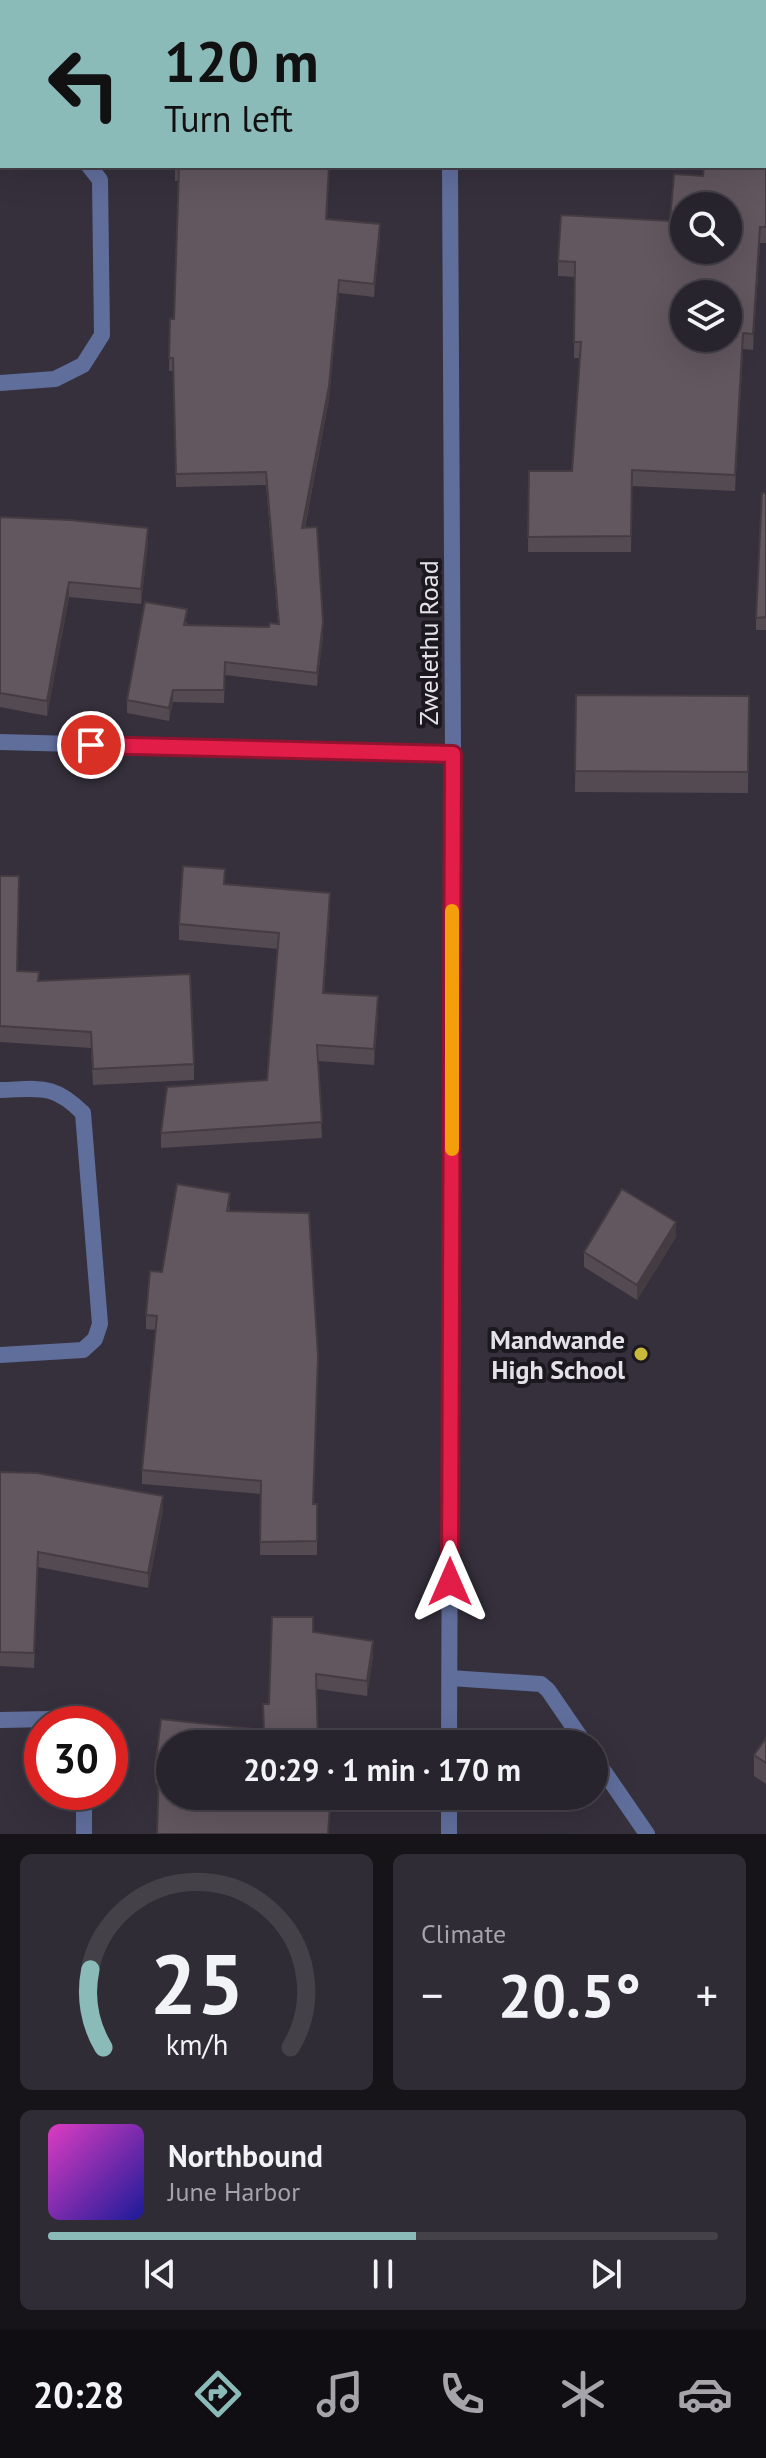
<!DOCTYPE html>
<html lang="en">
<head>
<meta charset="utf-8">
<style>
	:root { --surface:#28242d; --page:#302c35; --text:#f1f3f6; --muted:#a5a4aa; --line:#444149; --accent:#8bbbb9 }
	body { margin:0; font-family:"PT Sans",sans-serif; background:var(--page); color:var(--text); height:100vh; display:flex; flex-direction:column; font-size:30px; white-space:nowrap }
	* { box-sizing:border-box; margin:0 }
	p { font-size:26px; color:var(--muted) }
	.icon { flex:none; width:44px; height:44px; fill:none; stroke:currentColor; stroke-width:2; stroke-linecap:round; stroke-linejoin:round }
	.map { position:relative; height:1834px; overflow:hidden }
	.details { display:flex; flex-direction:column; gap:20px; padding:20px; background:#161419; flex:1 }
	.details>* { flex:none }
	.guide { position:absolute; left:0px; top:0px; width:766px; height:168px; box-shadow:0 8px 32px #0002,0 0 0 2px var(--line); background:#8bbbb9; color:#111; overflow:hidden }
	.buttons { position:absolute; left:670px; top:192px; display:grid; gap:16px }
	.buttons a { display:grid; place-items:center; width:72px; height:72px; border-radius:50%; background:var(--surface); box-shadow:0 8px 32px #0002,0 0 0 2px var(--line); font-size:40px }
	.speed { position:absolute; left:24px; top:1706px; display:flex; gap:16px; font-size:40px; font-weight:700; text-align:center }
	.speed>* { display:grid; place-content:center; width:104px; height:104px; border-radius:50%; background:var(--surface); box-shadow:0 8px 32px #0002,0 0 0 2px var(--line); line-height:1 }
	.speed .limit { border:12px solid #d22; background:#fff; color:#111 }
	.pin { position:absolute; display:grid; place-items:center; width:68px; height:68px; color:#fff; margin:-34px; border:4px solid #fff; border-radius:50%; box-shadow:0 2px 8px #0007 }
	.me { position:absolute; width:88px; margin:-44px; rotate:0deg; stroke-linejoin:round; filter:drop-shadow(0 0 6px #0008) }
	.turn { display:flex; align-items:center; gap:28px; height:168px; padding:0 32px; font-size:36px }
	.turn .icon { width:104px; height:104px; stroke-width:2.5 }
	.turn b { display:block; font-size:56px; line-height:68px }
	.big { font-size:60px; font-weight:700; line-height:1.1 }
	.details .card { flex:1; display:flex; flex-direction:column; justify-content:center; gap:12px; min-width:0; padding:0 28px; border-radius:12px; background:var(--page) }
	.details .dial { align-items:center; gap:0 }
	.dial svg { height:208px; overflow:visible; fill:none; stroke:var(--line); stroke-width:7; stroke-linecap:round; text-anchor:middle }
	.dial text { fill:var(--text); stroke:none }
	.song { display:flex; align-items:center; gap:24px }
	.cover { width:96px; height:96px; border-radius:12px; background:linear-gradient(135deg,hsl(310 70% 55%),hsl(240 70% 35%)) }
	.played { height:8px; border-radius:4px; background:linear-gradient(90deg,var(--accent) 55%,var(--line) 55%) }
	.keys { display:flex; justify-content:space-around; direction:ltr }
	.heat { display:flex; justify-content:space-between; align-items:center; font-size:44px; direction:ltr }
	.details .tiles { flex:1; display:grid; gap:20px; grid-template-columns:1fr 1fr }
	.card:last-child { grid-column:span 2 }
	.trip { position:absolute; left:156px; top:1730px; width:452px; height:80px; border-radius:40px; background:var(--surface); box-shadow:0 8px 32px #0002,0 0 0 2px var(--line); font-weight:700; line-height:80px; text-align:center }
	.menu { display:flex; height:128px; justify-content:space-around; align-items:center; background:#100e12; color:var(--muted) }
	.menu .icon { width:56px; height:56px }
	.menu .active { color:var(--accent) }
	.menu b { font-size:36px; color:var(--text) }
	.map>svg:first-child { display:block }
</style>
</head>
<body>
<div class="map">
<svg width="766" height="1834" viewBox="0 0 766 1834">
	<rect width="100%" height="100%" fill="#35303c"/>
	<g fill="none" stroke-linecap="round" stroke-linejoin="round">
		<g stroke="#606e9c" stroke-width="16">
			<polyline points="450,1678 541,1684 548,1690 585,1744"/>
			<polyline points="594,1757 647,1834"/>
		</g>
		<g stroke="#606e9c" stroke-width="16">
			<polyline points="453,2 453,0"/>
			<polyline points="764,91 766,92"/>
			<polyline points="0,139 2,139"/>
			<polyline points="0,383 55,379 83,365 102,335 100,180 89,166"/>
			<polyline points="0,742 453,754"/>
			<path d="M0,1090C40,1089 53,1083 83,1113L100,1324L95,1339L83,1350L0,1355"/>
			<polyline points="0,1720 51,1719 60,1724"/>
			<polyline points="449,1744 453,754 450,166"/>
			<polyline points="84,1792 84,1834"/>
			<polyline points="449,1834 449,1796"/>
		</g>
	</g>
	<g fill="#544a52">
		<polygon points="0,0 2,2 2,67 0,66"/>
		<polygon points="766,144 766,243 760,243 753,350 743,349 735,491 632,486 631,552 528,552 529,471 572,471 580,358 574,358 575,277 558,276 558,261 670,221 703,176 732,169"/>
		<polygon points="175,166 329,166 327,219 380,237 374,297 339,293 329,399 305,528 323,635 317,686 225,675 224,703 173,702 169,721 127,713 127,700 187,622 187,625 269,627 278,624 266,485 176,487 173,371 169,371 170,319 174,319 178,181 175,181"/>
		<polygon points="766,493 766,630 756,630 756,618"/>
		<polygon points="0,517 148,542 141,604 69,597 47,716 0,707"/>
		<polygon points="576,695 749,696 748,793 575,792"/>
		<polygon points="0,876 18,971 194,1064 194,1080 93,1085 91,1048 0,1042"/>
		<polygon points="225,884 330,908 324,993 378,1012 374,1065 318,1061 322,1138 161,1148 161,1133 267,1080 278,949 179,940 179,924"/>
		<polygon points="230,1206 229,1211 314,1504 317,1504 317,1555 260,1555 261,1494 142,1484 142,1470 156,1330 146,1329 146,1315 162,1272"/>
		<polygon points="676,1237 637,1300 584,1267 584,1252"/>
		<polygon points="0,1472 163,1510 148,1588 38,1567 34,1668 0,1666"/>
		<polygon points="313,1632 373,1656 367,1696 317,1689 319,1805 330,1820 155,1783 155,1768 263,1730 269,1704"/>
		<polygon points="766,1738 766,1784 754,1776 754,1755"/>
	</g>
	<g fill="#453c42">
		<polygon points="380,224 380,237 374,297 374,284"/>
		<polygon points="760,227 760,243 753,350 753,334"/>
		<polygon points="339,280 339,293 329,399 302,541 302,528"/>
		<polygon points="743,333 743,349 735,491 735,475"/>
		<polygon points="148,528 148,542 141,604 141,589"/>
		<polygon points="69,582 69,597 47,716 47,701"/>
		<polygon points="323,622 323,635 317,686 317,673"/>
		<polygon points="173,690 173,702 169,721 169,708"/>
		<polygon points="330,893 330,908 323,1008 323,993"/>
		<polygon points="378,996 378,1012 374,1065 374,1049"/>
		<polygon points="676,1222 676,1237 637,1300 637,1285"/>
		<polygon points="163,1496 163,1510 148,1588 148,1573"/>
		<polygon points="373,1641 373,1656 367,1696 367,1681"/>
	</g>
	<g fill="#62565f" stroke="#453c42" stroke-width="2" fill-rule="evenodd">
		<polygon points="0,0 145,0 145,2 2,2 2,51 0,51"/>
		<rect x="555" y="0" width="59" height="2"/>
		<path d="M764,144H766V227H760L753,334L743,333L735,475L632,470L631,536L528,537L529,471H572L581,342H574L575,262L558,261L561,215L670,221L674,174L703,176L704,167L732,169V166H764ZM684,206H728V250H684ZM684,294H728V338H684Z"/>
		<polygon points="175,166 329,166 326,219 380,224 374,284 339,280 329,386 302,528 317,527 323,622 317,673 225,662 224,690 173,690 169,708 127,700 145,602 187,609 184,625 269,627 270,623 279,624 266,472 176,474 173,358 169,358 170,319 174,319 179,168 175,168"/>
		<polygon points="762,493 766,493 766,617 756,618"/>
		<polygon points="0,517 70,520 148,528 141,589 69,582 47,701 0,693"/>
		<polygon points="576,695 749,696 748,772 575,771"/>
		<polygon points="183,866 225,869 224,884 330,893 323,993 378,996 374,1049 317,1045 322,1122 161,1133 167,1087 267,1080 279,933 179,924"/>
		<polygon points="0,876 19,876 17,971 39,972 38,981 190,974 194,1064 93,1069 91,1032 0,1026"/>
		<polygon points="177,1184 230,1193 227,1211 309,1213 318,1356 313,1504 317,1504 317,1541 260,1542 261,1481 142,1470 157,1316 146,1315 150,1271 162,1272"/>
		<polygon points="622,1189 676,1222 637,1285 584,1252"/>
		<polygon points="0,1472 37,1473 163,1496 148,1573 38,1552 34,1653 0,1652"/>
		<polygon points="272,1617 313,1617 313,1632 373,1641 367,1681 316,1674 318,1744 170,1744 170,1796 319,1796 319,1805 330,1806 328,1834 157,1834 159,1768 155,1768 161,1719 264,1730 263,1704 269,1704"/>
		<polygon points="766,1738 766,1763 754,1755"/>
	</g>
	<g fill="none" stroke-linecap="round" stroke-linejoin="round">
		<defs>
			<polyline id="route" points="91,745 453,754 450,1582"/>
		</defs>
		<use href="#route" stroke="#92132f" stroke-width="20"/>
		<use href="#route" stroke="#e11d48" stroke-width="14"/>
		<polyline stroke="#f59e0b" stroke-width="14" points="452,1149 452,911"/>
	</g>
	<circle fill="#cbba39" stroke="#1b191f" stroke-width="3" cx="641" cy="1354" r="8"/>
	<g text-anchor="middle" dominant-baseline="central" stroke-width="8" stroke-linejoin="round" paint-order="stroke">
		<g font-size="26" fill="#e4e1e9" stroke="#1b191f">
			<text transform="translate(428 643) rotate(-90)">Zwelethu Road</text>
		</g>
		<g font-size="26" font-weight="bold" fill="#e4e1e9" stroke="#1b191f" text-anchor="end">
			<text x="625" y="1339">Mandwande<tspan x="625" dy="30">High School</tspan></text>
		</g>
	</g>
</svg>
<div class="buttons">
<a><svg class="icon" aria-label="search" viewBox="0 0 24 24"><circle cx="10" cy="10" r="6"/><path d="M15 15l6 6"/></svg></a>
<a><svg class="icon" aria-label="layers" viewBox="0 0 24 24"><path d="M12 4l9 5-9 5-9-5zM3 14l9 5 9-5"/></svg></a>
</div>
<div class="speed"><div class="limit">30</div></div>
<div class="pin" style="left:91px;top:745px;background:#d93025"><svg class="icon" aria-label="arrive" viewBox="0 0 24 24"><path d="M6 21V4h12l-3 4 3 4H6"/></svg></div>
<svg class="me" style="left:450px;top:1582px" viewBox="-20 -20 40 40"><path d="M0-17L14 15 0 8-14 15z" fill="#e11d48" stroke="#fff" stroke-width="4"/></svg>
<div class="trip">20:29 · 1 min · 170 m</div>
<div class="guide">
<div class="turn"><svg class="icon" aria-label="left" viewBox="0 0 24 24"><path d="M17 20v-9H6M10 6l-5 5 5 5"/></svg><div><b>120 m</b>Turn left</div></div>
</div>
</div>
<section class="details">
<div class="tiles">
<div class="card dial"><svg viewBox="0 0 100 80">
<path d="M14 69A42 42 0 1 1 86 69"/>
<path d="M14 69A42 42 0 0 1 9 39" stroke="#8bbbb9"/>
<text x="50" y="56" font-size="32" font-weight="700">25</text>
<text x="50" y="72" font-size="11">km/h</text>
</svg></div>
<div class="card"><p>Climate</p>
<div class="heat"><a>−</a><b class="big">20.5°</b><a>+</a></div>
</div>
<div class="card">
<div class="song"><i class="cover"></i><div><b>Northbound</b><p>June Harbor</p></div></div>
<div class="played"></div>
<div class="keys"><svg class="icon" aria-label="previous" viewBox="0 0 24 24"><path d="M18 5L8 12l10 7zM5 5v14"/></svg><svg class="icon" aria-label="pause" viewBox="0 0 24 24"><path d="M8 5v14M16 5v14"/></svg><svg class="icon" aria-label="next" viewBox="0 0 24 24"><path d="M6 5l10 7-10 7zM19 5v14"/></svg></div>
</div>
</div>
</section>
<nav class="menu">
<b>20:28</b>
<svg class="icon active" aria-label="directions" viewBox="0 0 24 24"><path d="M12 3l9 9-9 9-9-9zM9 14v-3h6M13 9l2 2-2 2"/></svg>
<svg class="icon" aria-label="music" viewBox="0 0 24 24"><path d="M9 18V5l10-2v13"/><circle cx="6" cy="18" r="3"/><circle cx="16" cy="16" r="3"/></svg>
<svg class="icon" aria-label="phone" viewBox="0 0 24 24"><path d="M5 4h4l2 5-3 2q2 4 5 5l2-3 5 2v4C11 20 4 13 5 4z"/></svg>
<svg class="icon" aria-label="climate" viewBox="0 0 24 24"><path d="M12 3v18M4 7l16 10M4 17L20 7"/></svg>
<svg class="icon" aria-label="car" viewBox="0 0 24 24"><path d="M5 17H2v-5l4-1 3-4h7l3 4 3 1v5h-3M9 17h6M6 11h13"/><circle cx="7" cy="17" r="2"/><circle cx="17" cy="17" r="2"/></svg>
</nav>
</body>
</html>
